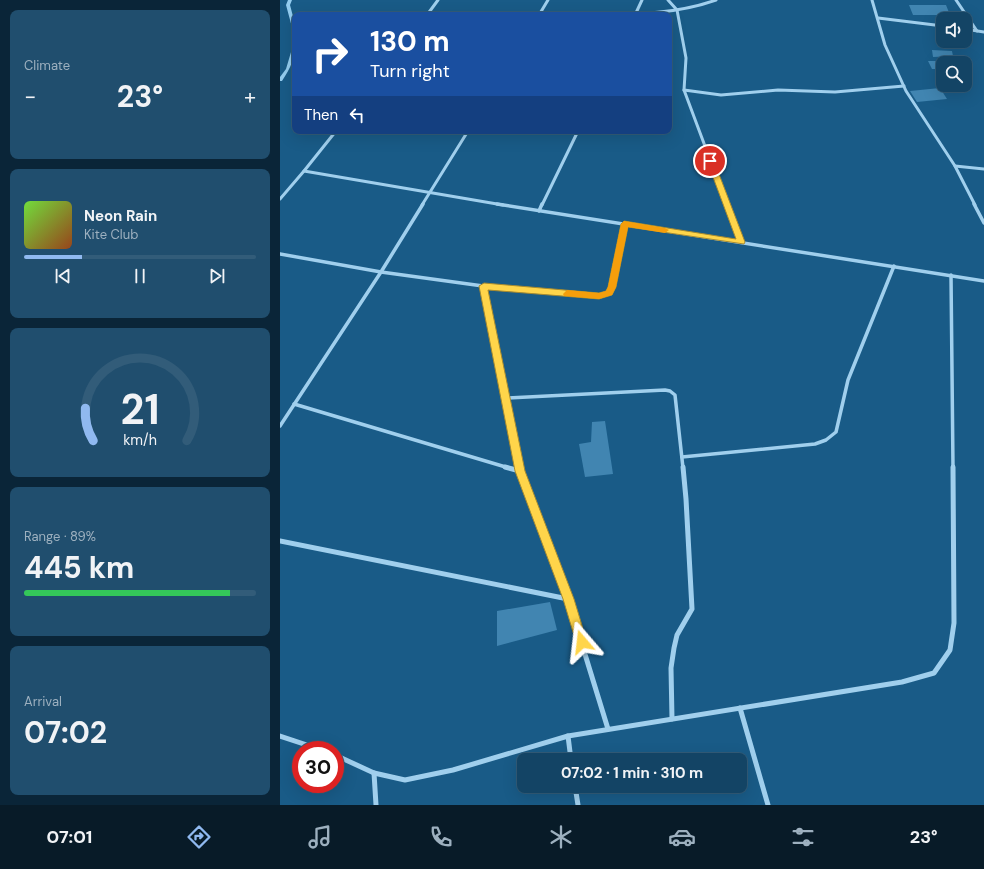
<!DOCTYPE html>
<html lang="en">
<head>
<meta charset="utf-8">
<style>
	:root { --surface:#134465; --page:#204e6e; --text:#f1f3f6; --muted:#9db0bf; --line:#325c79; --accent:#90b9f0 }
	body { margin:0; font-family:"DM Sans",sans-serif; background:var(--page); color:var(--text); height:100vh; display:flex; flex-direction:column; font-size:15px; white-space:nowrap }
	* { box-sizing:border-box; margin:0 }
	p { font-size:13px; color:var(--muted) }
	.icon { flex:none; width:22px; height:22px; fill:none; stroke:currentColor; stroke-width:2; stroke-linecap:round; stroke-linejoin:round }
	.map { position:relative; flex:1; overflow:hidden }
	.panel { display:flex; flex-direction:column; gap:10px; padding:10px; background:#0a2538; width:280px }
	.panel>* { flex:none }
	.guide { position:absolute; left:12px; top:12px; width:380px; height:122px; border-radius:8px; box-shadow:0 4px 16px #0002,0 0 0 1px var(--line); background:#1a4fa0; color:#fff; overflow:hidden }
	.controls { position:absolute; left:656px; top:12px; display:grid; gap:8px }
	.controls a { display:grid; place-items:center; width:36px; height:36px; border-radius:8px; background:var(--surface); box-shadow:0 4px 16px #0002,0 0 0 1px var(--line); font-size:20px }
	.speed { position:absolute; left:12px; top:741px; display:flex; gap:8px; font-size:20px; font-weight:700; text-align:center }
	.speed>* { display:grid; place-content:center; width:52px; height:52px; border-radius:50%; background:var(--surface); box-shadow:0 4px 16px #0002,0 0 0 1px var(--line); line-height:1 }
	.speed .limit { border:6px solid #d22; background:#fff; color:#111 }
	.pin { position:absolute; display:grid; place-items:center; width:34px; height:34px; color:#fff; margin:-17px; border:2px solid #fff; border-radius:50%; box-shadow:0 1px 4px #0007 }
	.me { position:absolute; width:44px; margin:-22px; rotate:343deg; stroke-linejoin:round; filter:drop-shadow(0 0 3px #0008) }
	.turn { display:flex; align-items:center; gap:14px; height:84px; padding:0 12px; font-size:18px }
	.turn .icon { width:52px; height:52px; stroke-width:2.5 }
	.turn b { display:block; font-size:28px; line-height:34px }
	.then { display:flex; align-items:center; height:38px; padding:0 12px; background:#0003; gap:8px; font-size:15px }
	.big { font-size:30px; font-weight:700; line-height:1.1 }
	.panel .card { flex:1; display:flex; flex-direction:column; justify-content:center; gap:6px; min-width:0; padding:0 14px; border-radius:8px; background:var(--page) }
	.panel .dial { align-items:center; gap:0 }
	.dial svg { height:104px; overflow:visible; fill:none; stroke:var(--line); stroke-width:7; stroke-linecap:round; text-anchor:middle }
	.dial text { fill:var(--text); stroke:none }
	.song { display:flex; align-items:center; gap:12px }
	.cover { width:48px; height:48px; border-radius:6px; background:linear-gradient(135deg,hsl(100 70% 55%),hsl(20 70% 35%)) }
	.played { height:4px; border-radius:2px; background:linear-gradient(90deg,var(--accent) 25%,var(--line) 25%) }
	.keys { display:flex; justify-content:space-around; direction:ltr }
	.heat { display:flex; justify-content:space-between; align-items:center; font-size:22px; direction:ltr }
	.charge { height:6px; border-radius:3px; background:linear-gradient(90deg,#34c759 89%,var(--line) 0) }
	.trip { position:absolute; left:237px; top:753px; width:230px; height:40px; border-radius:8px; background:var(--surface); box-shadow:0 4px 16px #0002,0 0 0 1px var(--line); font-weight:700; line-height:40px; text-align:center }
	.dock { display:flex; height:64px; justify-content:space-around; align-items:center; background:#081b28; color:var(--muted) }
	.dock .icon { width:28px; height:28px }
	.dock .active { color:var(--accent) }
	.dock b { font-size:18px; color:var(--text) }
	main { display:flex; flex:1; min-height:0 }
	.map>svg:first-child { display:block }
</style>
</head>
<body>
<main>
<section class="panel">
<div class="card"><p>Climate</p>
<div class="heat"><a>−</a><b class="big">23°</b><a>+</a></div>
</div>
<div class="card">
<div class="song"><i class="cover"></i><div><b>Neon Rain</b><p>Kite Club</p></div></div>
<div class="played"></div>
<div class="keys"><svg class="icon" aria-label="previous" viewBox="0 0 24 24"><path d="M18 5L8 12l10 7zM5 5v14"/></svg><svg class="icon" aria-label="pause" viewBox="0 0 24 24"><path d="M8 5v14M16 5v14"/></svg><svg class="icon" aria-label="next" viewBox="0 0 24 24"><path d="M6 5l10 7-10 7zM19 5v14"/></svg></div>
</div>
<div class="card dial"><svg viewBox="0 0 100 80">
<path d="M14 69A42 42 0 1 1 86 69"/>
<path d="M14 69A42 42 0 0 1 8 44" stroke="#90b9f0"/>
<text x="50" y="56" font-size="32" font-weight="700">21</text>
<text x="50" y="72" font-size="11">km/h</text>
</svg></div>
<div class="card"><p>Range · 89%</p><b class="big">445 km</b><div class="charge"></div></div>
<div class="card"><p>Arrival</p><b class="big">07:02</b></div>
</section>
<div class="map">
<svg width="704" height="805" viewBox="0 0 704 805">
	<rect width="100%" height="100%" fill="#195b87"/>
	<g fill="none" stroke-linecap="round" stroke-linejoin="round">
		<g fill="#93ccef" fill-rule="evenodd">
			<polygon points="8,0 12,0 10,5 15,24 15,32 13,31 6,5"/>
			<path d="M14,42H15C15,59 11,67 2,81H0V77L6,69Z"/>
		</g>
	</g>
	<g fill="#4185b1">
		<polygon points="629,5 666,5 670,15 633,15"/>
		<polygon points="652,50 672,51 673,56 653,57"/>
		<polygon points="648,61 665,61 666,63 663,63 663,69 652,69"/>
		<polygon points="655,73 663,73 663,83 659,83"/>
		<polygon points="660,88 667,99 637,102 630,91"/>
		<polygon points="325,421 333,474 305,477 299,444 311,442 312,422"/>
		<polygon points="270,602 277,630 217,646 217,611"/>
	</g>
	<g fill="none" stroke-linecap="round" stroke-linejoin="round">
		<g stroke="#a0cfed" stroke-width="3">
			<polyline points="388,0 397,10 406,58 404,90 447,205"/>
			<polyline points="592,0 605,45 626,91 675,166 695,205"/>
			<polyline points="676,0 697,31"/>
			<polyline points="147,15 158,0"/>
			<polyline points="259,15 268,0"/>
			<path d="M298,15C345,14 391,16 436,0"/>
			<polyline points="355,15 362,0"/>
			<polyline points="598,18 663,26"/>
			<polyline points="685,29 704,32"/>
			<polyline points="404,90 441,95 498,90 555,92 624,86"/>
			<polyline points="675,166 704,169"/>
			<polyline points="24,171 56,131"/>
			<polyline points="0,199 24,171 223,205"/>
			<polyline points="142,205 188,131"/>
			<polyline points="262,205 298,131"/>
		</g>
		<g stroke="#a0cfed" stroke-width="3.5">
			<polyline points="217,204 704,281"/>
			<polyline points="447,204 461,242"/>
			<polyline points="694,204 704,223"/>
			<polyline points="259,211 262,204"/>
			<polyline points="0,254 101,272 203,286 319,296 329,293 332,287 344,224"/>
			<polyline points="671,275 673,468"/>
			<polyline points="203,286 239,468"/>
			<polyline points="226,398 385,390 390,391 395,395 403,468"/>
			<polyline points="14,404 229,468"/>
			<polyline points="0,426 101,272 143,204"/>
			<polyline points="402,457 535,444 546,440 556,432 568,380 614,266"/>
		</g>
		<g stroke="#a0cfed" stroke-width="5">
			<polyline points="225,467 240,471"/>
			<polyline points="239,467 288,599 328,729"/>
			<polyline points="0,541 288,599"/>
			<polyline points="460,708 488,805"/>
			<polyline points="392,719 391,668 394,648 397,635 412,609 406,499 403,467"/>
			<polyline points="0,736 42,750"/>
			<polyline points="288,736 291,760"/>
			<polyline points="55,755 94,773 125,780 173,770 288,736 622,682 654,673 670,650 674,623 673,467"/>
			<polyline points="94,773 96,805"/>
			<polyline points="295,786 298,805"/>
		</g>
	</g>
	<polygon fill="#ffd54a" stroke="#a68a30" points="430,158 434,161 465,242 464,244 348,227 336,287 332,295 319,299 208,290 245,471 294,599 307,642 305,646 302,648 298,646 296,642 283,599 235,471 199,286 204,283 319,293 326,291 328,287 341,224 344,221 456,239 427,161"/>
	<polygon fill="#f59e0b" points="344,221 385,228 389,230 385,233 348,227 336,287 332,295 319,299 284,296 283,294 287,290 319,293 326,291 328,287 341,224"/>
</svg>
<div class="controls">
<a><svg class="icon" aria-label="sound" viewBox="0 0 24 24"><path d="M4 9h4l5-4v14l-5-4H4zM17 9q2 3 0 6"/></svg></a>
<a><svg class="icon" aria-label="search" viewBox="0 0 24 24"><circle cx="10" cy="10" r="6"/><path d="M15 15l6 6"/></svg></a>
</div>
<div class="speed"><div class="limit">30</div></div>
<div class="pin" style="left:430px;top:161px;background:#d93025"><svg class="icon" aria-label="arrive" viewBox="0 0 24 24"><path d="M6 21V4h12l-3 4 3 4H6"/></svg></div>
<svg class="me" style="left:302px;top:642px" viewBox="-20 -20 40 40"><path d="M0-17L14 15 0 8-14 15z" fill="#ffd54a" stroke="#fff" stroke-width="4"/></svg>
<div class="trip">07:02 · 1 min · 310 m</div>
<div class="guide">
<div class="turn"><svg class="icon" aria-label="right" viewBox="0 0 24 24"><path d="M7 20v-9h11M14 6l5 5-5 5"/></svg><div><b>130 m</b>Turn right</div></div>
<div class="then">Then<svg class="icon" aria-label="left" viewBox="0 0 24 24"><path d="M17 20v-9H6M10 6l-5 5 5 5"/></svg></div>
</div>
</div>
</main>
<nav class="dock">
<b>07:01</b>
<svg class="icon active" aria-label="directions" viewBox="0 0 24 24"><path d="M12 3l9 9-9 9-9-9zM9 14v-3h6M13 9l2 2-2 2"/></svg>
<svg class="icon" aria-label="music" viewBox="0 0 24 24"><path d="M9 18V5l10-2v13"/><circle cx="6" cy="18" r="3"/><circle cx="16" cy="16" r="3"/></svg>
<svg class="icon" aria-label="phone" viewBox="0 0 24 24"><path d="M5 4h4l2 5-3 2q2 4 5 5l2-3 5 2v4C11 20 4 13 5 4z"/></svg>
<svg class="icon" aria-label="climate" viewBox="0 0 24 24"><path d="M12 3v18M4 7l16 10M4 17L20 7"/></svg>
<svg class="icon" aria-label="car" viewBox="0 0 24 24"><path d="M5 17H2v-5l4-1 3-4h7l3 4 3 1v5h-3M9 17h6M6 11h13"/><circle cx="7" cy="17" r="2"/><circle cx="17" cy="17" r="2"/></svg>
<svg class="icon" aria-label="filters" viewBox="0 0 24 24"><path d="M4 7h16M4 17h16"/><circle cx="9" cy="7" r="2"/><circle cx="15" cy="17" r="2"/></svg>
<b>23°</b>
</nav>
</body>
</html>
